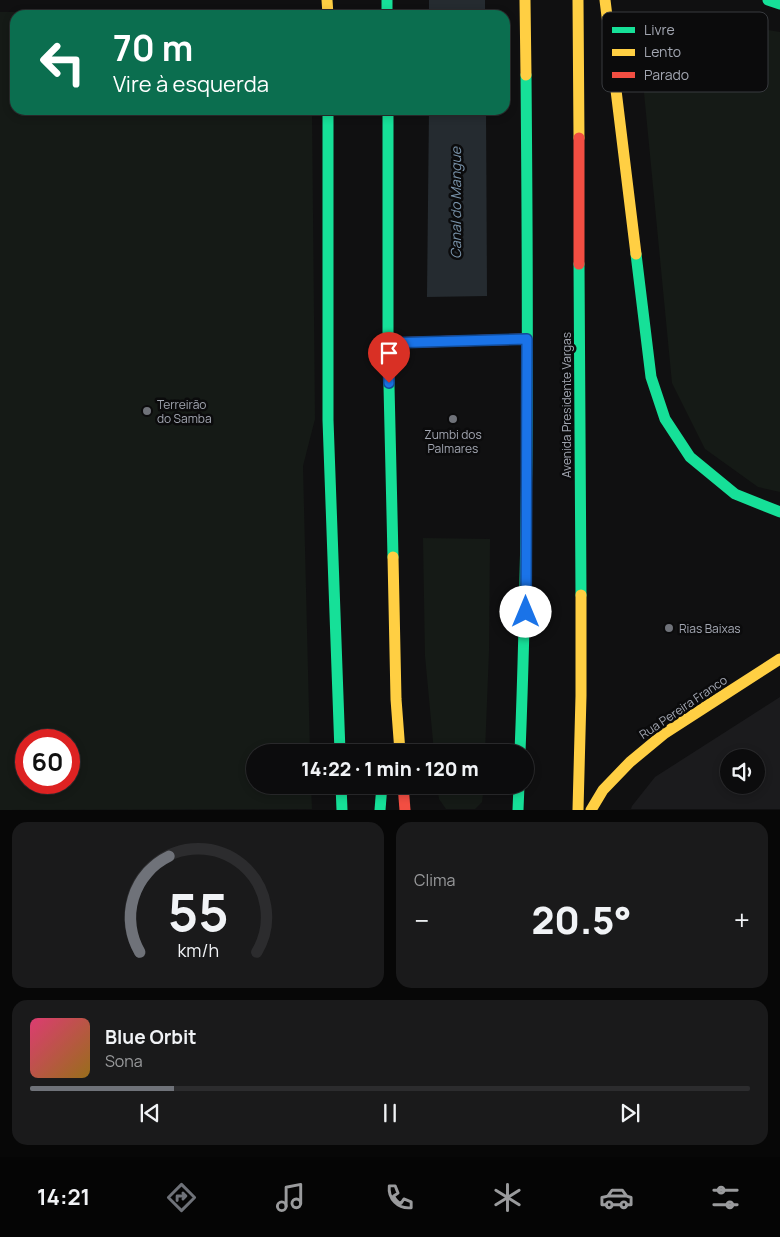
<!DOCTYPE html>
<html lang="pt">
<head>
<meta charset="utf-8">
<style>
	:root { --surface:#0c0c0d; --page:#1a1a1b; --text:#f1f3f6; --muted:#9a9b9d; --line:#2c2c2e; --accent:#6f7279 }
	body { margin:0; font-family:Manrope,sans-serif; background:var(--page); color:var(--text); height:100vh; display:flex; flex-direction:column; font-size:19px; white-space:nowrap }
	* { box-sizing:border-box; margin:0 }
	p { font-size:16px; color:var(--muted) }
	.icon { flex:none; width:28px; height:28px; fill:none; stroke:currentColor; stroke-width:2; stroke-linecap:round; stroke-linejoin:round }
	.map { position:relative; height:810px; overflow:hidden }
	.panel { display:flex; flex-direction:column; gap:12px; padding:12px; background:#070707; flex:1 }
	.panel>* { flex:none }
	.guide { position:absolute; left:10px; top:10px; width:500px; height:105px; border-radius:15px; box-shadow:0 2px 8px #0003,0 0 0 1px var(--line); background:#0b6e4f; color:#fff; overflow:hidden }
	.fabs { position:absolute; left:720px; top:749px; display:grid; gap:10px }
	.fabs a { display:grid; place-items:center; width:45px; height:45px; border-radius:50%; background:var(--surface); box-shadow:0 2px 8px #0003,0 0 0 1px var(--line); font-size:25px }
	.speed { position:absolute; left:15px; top:729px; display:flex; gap:10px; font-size:25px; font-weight:700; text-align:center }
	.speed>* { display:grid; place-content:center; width:65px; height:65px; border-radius:50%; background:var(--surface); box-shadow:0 2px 8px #0003,0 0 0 1px var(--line); line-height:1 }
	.speed .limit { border:8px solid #d22; background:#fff; color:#111 }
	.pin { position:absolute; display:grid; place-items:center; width:42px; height:42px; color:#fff; margin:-51px -21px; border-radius:50% 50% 50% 0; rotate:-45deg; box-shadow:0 0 5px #0007 }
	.pin .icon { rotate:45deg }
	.me { position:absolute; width:55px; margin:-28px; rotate:0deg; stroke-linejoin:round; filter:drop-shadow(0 0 4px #0008) }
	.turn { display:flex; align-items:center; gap:18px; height:105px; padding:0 20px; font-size:22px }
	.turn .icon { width:65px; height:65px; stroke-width:2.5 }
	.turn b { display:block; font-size:35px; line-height:42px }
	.big { font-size:38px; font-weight:800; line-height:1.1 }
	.panel .card { flex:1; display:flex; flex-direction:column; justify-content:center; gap:8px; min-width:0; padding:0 18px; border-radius:15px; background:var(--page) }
	.panel .dial { align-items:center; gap:0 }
	.dial svg { height:130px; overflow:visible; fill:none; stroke:var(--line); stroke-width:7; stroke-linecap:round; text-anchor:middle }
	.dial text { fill:var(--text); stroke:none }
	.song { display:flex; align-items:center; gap:15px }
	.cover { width:60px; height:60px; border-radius:8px; background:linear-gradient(135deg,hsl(340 70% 55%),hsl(40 70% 35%)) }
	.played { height:5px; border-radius:2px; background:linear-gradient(90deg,var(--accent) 20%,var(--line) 20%) }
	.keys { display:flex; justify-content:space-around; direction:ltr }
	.heat { display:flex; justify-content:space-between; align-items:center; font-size:28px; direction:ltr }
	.panel .tiles { flex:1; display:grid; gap:12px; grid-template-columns:1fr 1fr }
	.card:last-child { grid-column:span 2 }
	.trip { position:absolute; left:246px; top:744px; width:288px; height:50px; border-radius:25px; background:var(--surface); box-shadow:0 2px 8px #0003,0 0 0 1px var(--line); font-weight:800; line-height:50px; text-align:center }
	.dock { display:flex; height:80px; justify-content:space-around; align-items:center; background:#050505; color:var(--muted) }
	.dock .icon { width:35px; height:35px }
	.dock .on { color:var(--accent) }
	.dock b { font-size:22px; color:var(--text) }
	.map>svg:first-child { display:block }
</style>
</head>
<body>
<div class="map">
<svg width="780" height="810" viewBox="0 0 780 810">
	<rect width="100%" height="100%" fill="#101011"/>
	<path fill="#1b1b1d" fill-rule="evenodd" d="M780,697V809H631L632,806L655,777ZM729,758H756V785H729Z"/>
	<g fill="#151a16" fill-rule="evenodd">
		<path d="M311,11V15H15V110H312L315,419L303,466L310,752H255V785H311L312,809L0,810V12ZM26,740H69V782H26Z"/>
		<polygon points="637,20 726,23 780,32 780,492 758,487 705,449 672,383"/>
		<polygon points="423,538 490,539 489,651 485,752 434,752 425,656"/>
		<polygon points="437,785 484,785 482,802 475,809 446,809 439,799"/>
	</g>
	<g fill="#252b30">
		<rect x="429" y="0" width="56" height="15"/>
		<polygon points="429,110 486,110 487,296 427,297"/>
	</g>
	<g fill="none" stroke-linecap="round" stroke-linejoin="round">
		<g stroke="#16e098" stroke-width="11">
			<polyline points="387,0 387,15"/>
			<polyline points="768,0 780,4"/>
			<polyline points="328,110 328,420 340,752"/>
			<polyline points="388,110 388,343 393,557"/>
			<polyline points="636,254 651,377 665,419 690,457 735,494 780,512"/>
			<polyline points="579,264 581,595"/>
			<path d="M520,752C529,526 528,301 526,75"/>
			<polyline points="341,785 342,810"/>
			<polyline points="380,810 382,785"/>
			<polyline points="518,810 519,785"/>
		</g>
		<g stroke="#ffcf43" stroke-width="11">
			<polyline points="327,0 328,15"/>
			<polyline points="525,0 526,75"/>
			<polyline points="578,0 579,138"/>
			<polyline points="605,0 636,254"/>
			<polyline points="393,557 396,699 400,752"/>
			<polyline points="578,810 581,696 581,595"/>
			<polyline points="591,810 603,790 630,762 665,733 780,659"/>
		</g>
		<g stroke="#f24e42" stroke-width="11">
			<polyline points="579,138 579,264"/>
			<polyline points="388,343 527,339"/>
			<polyline points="403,785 405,810"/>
		</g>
	</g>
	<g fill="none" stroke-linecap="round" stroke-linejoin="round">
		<defs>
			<polyline id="route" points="389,383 388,343 527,339 526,612"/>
		</defs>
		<use href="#route" stroke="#114b97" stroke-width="12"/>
		<use href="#route" stroke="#1a73e8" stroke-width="9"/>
	</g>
	<g fill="#6f7279" stroke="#0b0b0c" stroke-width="2">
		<circle cx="147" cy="411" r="5"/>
		<circle cx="453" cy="419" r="5"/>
		<circle cx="669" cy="628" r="5"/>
	</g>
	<g text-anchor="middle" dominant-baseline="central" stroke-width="5" stroke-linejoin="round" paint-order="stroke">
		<g font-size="12" fill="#a2a6b1" stroke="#0b0b0c" text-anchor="start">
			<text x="157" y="404">Terreirão<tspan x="157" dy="14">do Samba</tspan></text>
			<text x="453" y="434" text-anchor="middle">Zumbi dos<tspan x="453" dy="14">Palmares</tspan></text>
			<text x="679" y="628">Rias Baixas</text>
		</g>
		<g font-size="12" fill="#a2a6b1" stroke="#0b0b0c">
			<text transform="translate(566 405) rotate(-90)">Avenida Presidente Vargas</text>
			<text transform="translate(683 707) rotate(-34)">Rua Pereira Franco</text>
		</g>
		<g font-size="14" font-style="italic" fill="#7a94ab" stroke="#0b0b0c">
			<text transform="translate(455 203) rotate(-90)">Canal do Mangue</text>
		</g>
	</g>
	<rect x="602" y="12" width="166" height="80" rx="8" fill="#0b0b0c" stroke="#383a3e" stroke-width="1"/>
	<rect x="612" y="27" width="23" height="6" fill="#16e098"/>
	<rect x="612" y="49" width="23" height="7" fill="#ffcf43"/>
	<rect x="612" y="72" width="23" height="6" fill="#f24e42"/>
	<g font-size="14" fill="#a2a6b1">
		<text x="644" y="35">Livre</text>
		<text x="644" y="57">Lento</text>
		<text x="644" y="80">Parado</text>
	</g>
</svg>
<div class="fabs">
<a><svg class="icon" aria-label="sound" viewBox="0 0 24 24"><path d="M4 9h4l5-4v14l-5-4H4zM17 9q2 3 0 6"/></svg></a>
</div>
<div class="speed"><div class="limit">60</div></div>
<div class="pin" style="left:389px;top:383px;background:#d93025"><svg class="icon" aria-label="arrive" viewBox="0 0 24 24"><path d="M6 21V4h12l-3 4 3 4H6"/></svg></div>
<svg class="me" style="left:526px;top:612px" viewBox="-20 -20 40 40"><circle r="19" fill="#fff"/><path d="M0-13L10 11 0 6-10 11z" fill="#1a73e8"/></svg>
<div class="trip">14:22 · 1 min · 120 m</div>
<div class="guide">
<div class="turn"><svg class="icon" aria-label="left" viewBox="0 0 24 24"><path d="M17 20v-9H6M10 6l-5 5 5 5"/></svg><div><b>70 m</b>Vire à esquerda</div></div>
</div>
</div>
<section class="panel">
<div class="tiles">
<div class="card dial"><svg viewBox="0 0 100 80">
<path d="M14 69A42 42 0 1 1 86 69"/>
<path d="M14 69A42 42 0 0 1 32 10" stroke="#6f7279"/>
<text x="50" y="56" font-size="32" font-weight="700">55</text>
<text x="50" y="72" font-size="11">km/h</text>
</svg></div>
<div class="card"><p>Clima</p>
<div class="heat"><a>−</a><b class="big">20.5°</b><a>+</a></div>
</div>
<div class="card">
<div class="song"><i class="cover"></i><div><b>Blue Orbit</b><p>Sona</p></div></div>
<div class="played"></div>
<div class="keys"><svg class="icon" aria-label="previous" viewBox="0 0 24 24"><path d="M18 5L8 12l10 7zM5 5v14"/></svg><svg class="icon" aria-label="pause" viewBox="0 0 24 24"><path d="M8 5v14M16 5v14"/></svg><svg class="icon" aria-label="next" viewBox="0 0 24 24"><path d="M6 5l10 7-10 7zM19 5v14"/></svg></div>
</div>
</div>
</section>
<nav class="dock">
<b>14:21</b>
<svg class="icon on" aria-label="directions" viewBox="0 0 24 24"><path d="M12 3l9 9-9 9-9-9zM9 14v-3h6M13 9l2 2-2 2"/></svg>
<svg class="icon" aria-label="music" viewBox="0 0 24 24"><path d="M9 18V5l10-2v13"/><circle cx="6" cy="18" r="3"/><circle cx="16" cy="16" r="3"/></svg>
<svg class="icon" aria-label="phone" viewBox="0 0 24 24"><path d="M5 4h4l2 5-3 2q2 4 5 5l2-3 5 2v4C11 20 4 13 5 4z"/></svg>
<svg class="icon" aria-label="climate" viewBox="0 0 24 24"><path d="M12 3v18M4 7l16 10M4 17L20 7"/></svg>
<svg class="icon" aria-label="car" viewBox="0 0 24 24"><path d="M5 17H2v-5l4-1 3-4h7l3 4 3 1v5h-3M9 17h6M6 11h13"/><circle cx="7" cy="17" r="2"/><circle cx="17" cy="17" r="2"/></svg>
<svg class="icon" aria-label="filters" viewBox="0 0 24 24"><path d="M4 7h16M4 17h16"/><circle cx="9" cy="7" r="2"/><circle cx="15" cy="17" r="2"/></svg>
</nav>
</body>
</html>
